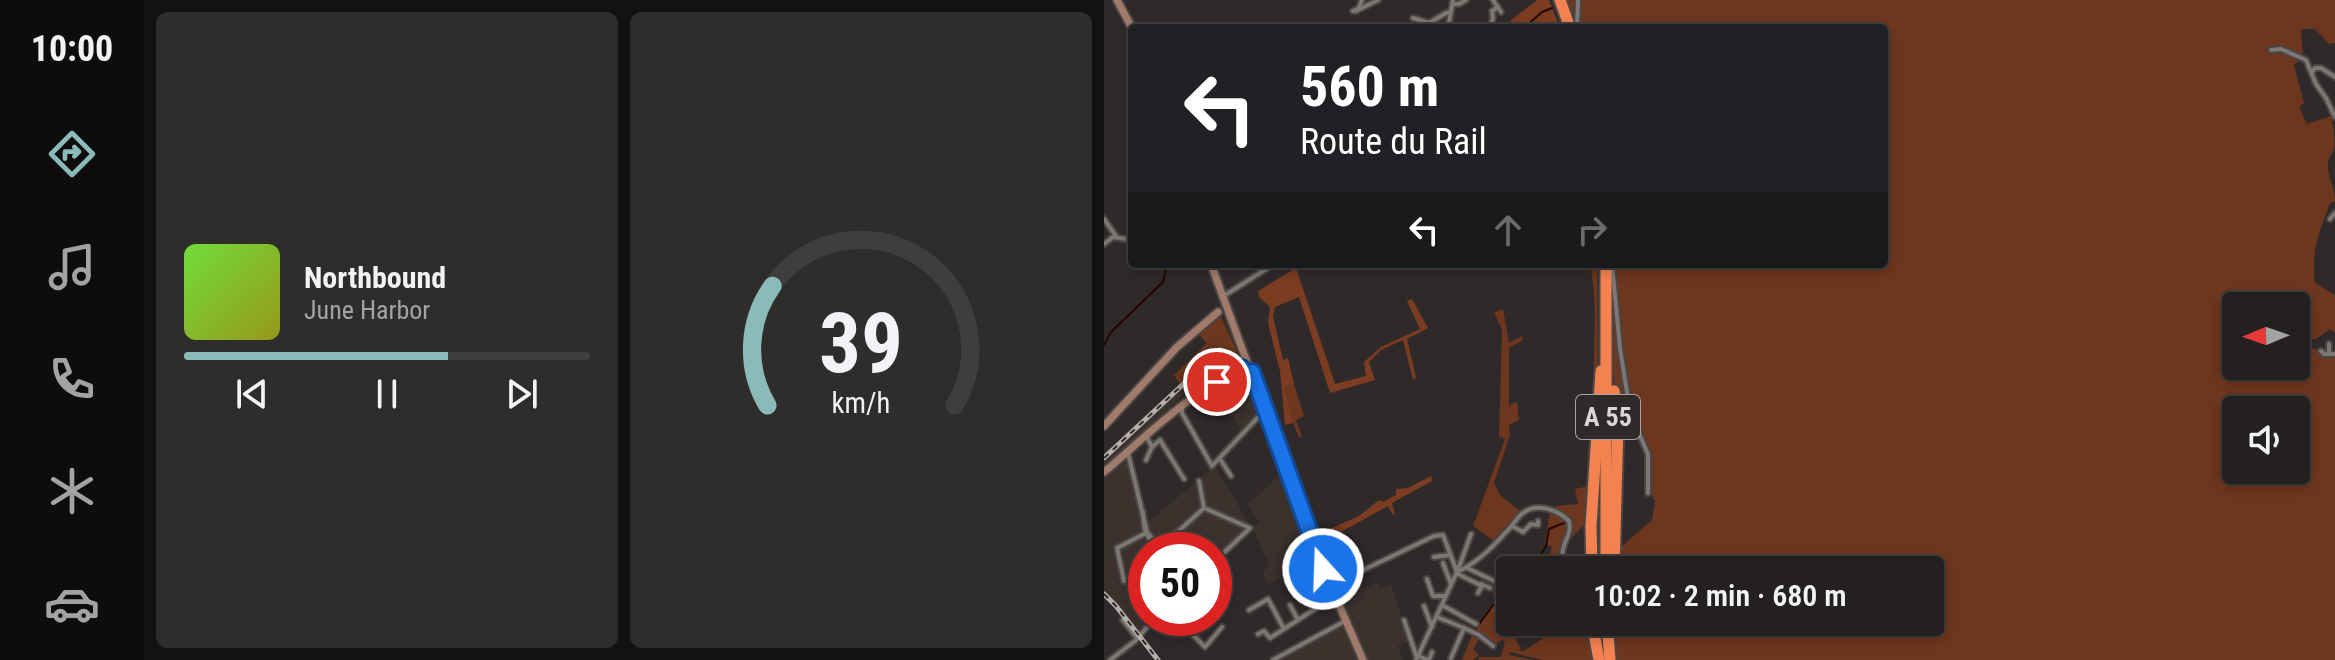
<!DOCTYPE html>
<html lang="fr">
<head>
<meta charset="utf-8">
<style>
	:root { --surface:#23201f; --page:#2f2d2c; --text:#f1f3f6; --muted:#a3a3a4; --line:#403e3d; --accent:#8bbbb9 }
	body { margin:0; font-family:"Roboto Condensed",sans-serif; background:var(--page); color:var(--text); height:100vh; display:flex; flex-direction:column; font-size:30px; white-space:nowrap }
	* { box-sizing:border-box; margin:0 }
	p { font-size:26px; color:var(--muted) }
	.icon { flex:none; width:44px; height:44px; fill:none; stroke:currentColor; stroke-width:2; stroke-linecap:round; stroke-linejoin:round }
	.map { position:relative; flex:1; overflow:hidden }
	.sheet { display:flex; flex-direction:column; gap:12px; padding:12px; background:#131211; width:960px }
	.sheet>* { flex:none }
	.guide { position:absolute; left:24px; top:24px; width:760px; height:244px; border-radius:8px; box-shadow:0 4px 12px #0003,0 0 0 2px var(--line); background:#202124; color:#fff; overflow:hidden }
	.needle { width:52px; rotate:268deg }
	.buttons { position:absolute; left:1118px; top:292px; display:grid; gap:16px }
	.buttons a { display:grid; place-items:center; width:88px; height:88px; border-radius:8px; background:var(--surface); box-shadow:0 4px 12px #0003,0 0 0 2px var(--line); font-size:40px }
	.speed { position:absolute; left:24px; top:532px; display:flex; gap:16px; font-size:40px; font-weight:700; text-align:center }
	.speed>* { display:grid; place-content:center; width:104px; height:104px; border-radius:50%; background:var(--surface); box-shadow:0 4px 12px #0003,0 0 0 2px var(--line); line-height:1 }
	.speed .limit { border:12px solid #d22; background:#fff; color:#111 }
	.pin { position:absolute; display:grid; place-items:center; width:68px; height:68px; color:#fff; margin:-34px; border:4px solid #fff; border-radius:50%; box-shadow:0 2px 8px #0007 }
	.me { position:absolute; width:88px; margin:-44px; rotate:340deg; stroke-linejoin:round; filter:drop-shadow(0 0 6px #0008) }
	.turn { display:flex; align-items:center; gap:28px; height:168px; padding:0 40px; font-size:36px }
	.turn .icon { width:104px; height:104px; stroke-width:2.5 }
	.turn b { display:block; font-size:56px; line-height:68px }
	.lanes { display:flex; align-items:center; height:76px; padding:0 40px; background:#0003; justify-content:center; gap:40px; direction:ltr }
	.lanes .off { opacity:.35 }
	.sheet .tile { flex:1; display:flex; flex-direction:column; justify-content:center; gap:12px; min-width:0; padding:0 28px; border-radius:12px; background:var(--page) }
	.sheet .dial { align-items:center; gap:0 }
	.dial svg { height:208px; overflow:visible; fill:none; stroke:var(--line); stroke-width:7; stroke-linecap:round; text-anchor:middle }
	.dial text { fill:var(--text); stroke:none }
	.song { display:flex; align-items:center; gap:24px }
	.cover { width:96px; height:96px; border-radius:12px; background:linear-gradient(135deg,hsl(100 70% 55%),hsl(60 70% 35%)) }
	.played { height:8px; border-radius:4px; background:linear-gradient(90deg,var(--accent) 65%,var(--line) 65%) }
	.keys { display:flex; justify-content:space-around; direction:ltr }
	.sheet .tiles { flex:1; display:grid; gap:12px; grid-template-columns:repeat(2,1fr) }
	.trip { position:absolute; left:392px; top:556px; width:448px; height:80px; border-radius:8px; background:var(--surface); box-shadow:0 4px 12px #0003,0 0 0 2px var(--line); font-weight:600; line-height:80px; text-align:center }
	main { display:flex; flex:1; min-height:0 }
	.tab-bar { display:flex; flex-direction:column; width:144px; justify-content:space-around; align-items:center; background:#0e0d0c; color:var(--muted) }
	.tab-bar .icon { width:56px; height:56px }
	.tab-bar .active { color:var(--accent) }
	.tab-bar b { font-size:36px; color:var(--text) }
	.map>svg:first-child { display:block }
</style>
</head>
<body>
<main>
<nav class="tab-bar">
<b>10:00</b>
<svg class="icon active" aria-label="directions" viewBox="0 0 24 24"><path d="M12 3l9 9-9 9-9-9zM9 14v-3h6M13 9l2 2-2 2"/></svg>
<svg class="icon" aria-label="music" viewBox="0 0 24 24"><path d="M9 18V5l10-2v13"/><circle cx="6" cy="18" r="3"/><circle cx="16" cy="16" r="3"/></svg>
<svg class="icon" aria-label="phone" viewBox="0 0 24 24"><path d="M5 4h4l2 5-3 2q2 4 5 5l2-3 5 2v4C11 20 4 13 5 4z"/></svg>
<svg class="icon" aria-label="climate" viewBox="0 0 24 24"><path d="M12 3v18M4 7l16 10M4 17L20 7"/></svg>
<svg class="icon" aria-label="car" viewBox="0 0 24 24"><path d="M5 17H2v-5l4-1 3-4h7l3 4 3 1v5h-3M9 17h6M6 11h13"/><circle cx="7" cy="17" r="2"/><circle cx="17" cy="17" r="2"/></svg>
</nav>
<section class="sheet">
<div class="tiles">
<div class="tile">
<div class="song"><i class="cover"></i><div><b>Northbound</b><p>June Harbor</p></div></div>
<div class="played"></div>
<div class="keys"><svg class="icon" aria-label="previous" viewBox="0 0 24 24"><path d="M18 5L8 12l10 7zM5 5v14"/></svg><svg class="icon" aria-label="pause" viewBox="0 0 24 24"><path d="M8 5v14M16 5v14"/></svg><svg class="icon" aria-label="next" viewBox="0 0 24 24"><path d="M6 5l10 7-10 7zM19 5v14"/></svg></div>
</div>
<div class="tile dial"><svg viewBox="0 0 100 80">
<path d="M14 69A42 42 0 1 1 86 69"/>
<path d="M14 69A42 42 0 0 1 16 23" stroke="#8bbbb9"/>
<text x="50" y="56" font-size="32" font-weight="700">39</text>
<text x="50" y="72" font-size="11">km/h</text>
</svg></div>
</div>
</section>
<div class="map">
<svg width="1231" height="660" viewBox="0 0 1231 660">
	<rect width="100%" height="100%" fill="#2f2a29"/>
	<g fill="#3c312d">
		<polygon points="111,349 117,353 109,363 107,370 0,466 0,453 103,359"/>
		<polygon points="144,375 160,410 139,434 124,408 119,410 107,385"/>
		<polygon points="23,461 38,518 43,523 111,466 146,525 110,559 110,550 42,550 42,618 48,618 36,634 18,609 0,592 0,478"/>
		<polygon points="182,469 215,559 163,584 159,572 165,566 149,528 155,522 144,504"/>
		<polygon points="251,574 259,589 273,582 276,589 287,584 306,641 294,646 299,660 169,660 242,620 226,586"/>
	</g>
	<g fill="#6d361e" fill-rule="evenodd">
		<path d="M461,0H1231V43L1225,44L1211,29H1197L1199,57L1190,65L1200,103L1195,107L1203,124L1227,116C1230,126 1231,140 1230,149C1227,156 1223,160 1224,168C1224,179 1231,187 1231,201L1226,203C1215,234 1207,249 1211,283L1231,295V333L1226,329L1212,339L1192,340V306H1132V366H1192V342L1193,346L1212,349L1216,354L1231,355V660H509V622H826V570H512L517,547L548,520L551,501L542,482L541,448L516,420L509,373L506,264H780V28H469ZM1132,410H1192V470H1132Z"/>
		<path d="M486,264H493L494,395L485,519L460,546L467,523L452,510V506L474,504L471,489L485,486C487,441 490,395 490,350C491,321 492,293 486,264Z"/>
		<polygon points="399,309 405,343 418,336 419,340 405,348 405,405 413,402 415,420 405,425 406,435 390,483 396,495 416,511 411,520 390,541 369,526 401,439 395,437 398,330 390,312"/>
		<polygon points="116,314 138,363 135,369 97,386 94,383 107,370 108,360 117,353 112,348 76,384 70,375 103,343 94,334 95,330"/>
		<polygon points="190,384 200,416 192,420 198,437 195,437 189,423 181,387"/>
		<polygon points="446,511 456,515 465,524 465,529 457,546 460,570 441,570 448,547 441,544"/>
		<polygon points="385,611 401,619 403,635 408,631 418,652 441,637 439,622 473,622 489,639 493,660 438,660 406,652 406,655 428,660 375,660 375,657 397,657 401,641 398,640 388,647 375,638 369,650 375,655 369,660 358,660 369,633"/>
	</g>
	<g fill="#7c3c21">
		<polygon points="433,0 445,0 456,28 407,28 407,20"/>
		<polygon points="192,268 231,384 262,376 260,362 277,347 316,329 303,301 308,299 324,328 303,339 312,378 309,380 299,340 277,350 265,362 271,380 226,393 195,297 171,307 169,316 179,360 184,358 190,384 181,387 189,423 181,425 176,371 164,323 166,307 155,297 154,291"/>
		<polygon points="327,476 328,481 288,503 291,514 289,515 284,506 217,543 229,582 228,584 191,487 195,487 212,535 255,516 275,500 279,502 292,495 292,489 304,488"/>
		<polygon points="397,594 404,598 406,595 406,622 417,622 403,636 397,629 401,619 385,611"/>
	</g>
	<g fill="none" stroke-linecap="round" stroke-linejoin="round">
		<g stroke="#240500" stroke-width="2">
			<polyline points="420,28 438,12 448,8"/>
			<polyline points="0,345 7,332 59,282 63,264"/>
			<polyline points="428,570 442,546 445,529 460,523"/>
			<polyline points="370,631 396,596 406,600"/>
		</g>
		<defs>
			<g id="street">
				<polyline points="389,0 397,12"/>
				<polyline points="350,4 355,4 362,0"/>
				<polyline points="249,11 255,8 258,0"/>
				<polyline points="252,11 274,0"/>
				<polyline points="309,18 325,23 342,13 347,12"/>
				<polyline points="344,28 349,0"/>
				<polyline points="386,28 389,18 388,11 394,7"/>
				<polyline points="473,28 474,0"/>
				<polyline points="1167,50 1177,49 1202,60 1212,84 1222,98 1231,117"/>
				<polyline points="1208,72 1211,68 1217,68 1231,77"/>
				<polyline points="0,219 12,236"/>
				<polyline points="1226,219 1231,213"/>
				<polyline points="0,244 9,237 22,239 28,236"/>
				<polyline points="508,264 516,348 525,405 531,424 544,454 544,493"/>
				<polyline points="118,297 170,264"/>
				<polyline points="1225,344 1225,354"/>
				<polyline points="1217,351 1220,354 1231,354"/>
				<polyline points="78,407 78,413 108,466 159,412"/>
				<polyline points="43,437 48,447 56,440 80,479"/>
				<path d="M24,453L43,532L48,538L58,546C40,541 40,528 39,512"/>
				<polyline points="116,459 127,476"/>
				<polyline points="42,460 48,447"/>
				<polyline points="95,481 100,508"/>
				<polyline points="100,508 146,528 110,562"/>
				<polyline points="408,526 419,532 427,524 434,525 434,521"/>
				<polyline points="57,550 58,546 100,508"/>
				<polyline points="330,557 346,555"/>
				<polyline points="339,563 347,584"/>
				<polyline points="363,568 405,588 406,586"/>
				<polyline points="354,570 367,534"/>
				<polyline points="413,570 416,565"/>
				<path d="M353,572C371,564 389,547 402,532C408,527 413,517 419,513C433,502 454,510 465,521C469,538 454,543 460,563"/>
				<polyline points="352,573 378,586 374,593"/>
				<polyline points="323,579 329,596 341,596"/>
				<polyline points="20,581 13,548 42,533"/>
				<polyline points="377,584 386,588"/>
				<polyline points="228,585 330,536 339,535 353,572 312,660"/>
				<polyline points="393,592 401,596"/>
				<polyline points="186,605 194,620"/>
				<polyline points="338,605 372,624"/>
				<polyline points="320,606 328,627"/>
				<polyline points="145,610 164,599 180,629"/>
				<polyline points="333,617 360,628 347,658"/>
				<polyline points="77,618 87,633 101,647 118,627"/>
				<polyline points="19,620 33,638"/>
				<polyline points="300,620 313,658"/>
				<polyline points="360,628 375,635 389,646"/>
				<polyline points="154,634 160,631 166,638 231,596"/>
				<polyline points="314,656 324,660"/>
				<polyline points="6,660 31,641 51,618"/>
				<polyline points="169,660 241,621"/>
				<polyline points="325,660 328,652"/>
			</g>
			<g id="secondary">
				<polyline points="13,0 28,28"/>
				<polyline points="107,264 144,365"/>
				<polyline points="124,378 136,371 140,365 147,367 155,396 215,559 259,660"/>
				<polyline points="0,426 73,347 114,312"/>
				<path d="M0,472C30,448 106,370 144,375"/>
			</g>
			<g id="highway">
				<polyline points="456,0 466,28"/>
				<polyline points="502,264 502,570"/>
				<polyline points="488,570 487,526 497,371"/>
				<polyline points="510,570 514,422 510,391"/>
				<polyline points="488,622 495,660"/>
				<polyline points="503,622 506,660"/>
			</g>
		</defs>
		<use href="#street" stroke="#4a4644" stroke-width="8"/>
		<use href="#secondary" stroke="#4a4644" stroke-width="11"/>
		<use href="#highway" stroke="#4a4644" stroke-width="15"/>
		<use href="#street" stroke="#7c7775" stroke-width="4"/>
		<use href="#secondary" stroke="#a07a6a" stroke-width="7"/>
		<use href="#highway" stroke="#f48251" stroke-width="11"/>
		<defs>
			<g id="rail">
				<polyline points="0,458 116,350"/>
				<polyline points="0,594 12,606 54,660"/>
			</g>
		</defs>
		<use href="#rail" stroke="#b2afad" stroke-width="5"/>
		<use href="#rail" stroke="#2f2a29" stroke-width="2" stroke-dasharray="6" stroke-linecap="butt"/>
	</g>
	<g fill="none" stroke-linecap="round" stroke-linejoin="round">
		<defs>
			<polyline id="route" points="113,382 124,378 138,368 141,375 148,372 219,569"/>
		</defs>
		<use href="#route" stroke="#114b97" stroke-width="20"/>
		<use href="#route" stroke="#1a73e8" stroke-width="14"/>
	</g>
	<g text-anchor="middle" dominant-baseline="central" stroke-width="8" stroke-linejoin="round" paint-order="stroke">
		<rect fill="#2f2a29" stroke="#a7a4a2" stroke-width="2" x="472" y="395" width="64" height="44" rx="6"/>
		<g font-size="26" font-weight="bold" fill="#dad8d6">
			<text x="504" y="417">A 55</text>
		</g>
	</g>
</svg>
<div class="buttons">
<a><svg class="needle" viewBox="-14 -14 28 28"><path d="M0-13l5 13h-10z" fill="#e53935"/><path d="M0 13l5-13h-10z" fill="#a3a3a4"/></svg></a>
<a><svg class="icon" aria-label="sound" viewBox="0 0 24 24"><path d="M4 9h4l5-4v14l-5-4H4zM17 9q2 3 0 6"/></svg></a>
</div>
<div class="speed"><div class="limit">50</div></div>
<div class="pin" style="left:113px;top:382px;background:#d93025"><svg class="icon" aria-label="arrive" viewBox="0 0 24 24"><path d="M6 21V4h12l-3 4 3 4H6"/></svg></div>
<svg class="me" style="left:219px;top:569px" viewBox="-20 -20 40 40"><circle r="17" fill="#1a73e8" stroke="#fff" stroke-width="3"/><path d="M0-11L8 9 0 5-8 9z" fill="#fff"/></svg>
<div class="trip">10:02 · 2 min · 680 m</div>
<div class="guide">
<div class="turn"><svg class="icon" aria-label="left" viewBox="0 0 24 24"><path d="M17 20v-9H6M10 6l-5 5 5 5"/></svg><div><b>560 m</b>Route du Rail</div></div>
<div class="lanes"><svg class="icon" aria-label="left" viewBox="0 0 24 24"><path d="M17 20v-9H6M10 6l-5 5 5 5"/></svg><svg class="icon off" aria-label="ahead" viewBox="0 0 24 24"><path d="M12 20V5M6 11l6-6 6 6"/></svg><svg class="icon off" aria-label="right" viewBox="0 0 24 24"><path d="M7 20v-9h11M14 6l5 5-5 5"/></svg></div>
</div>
</div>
</main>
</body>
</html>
